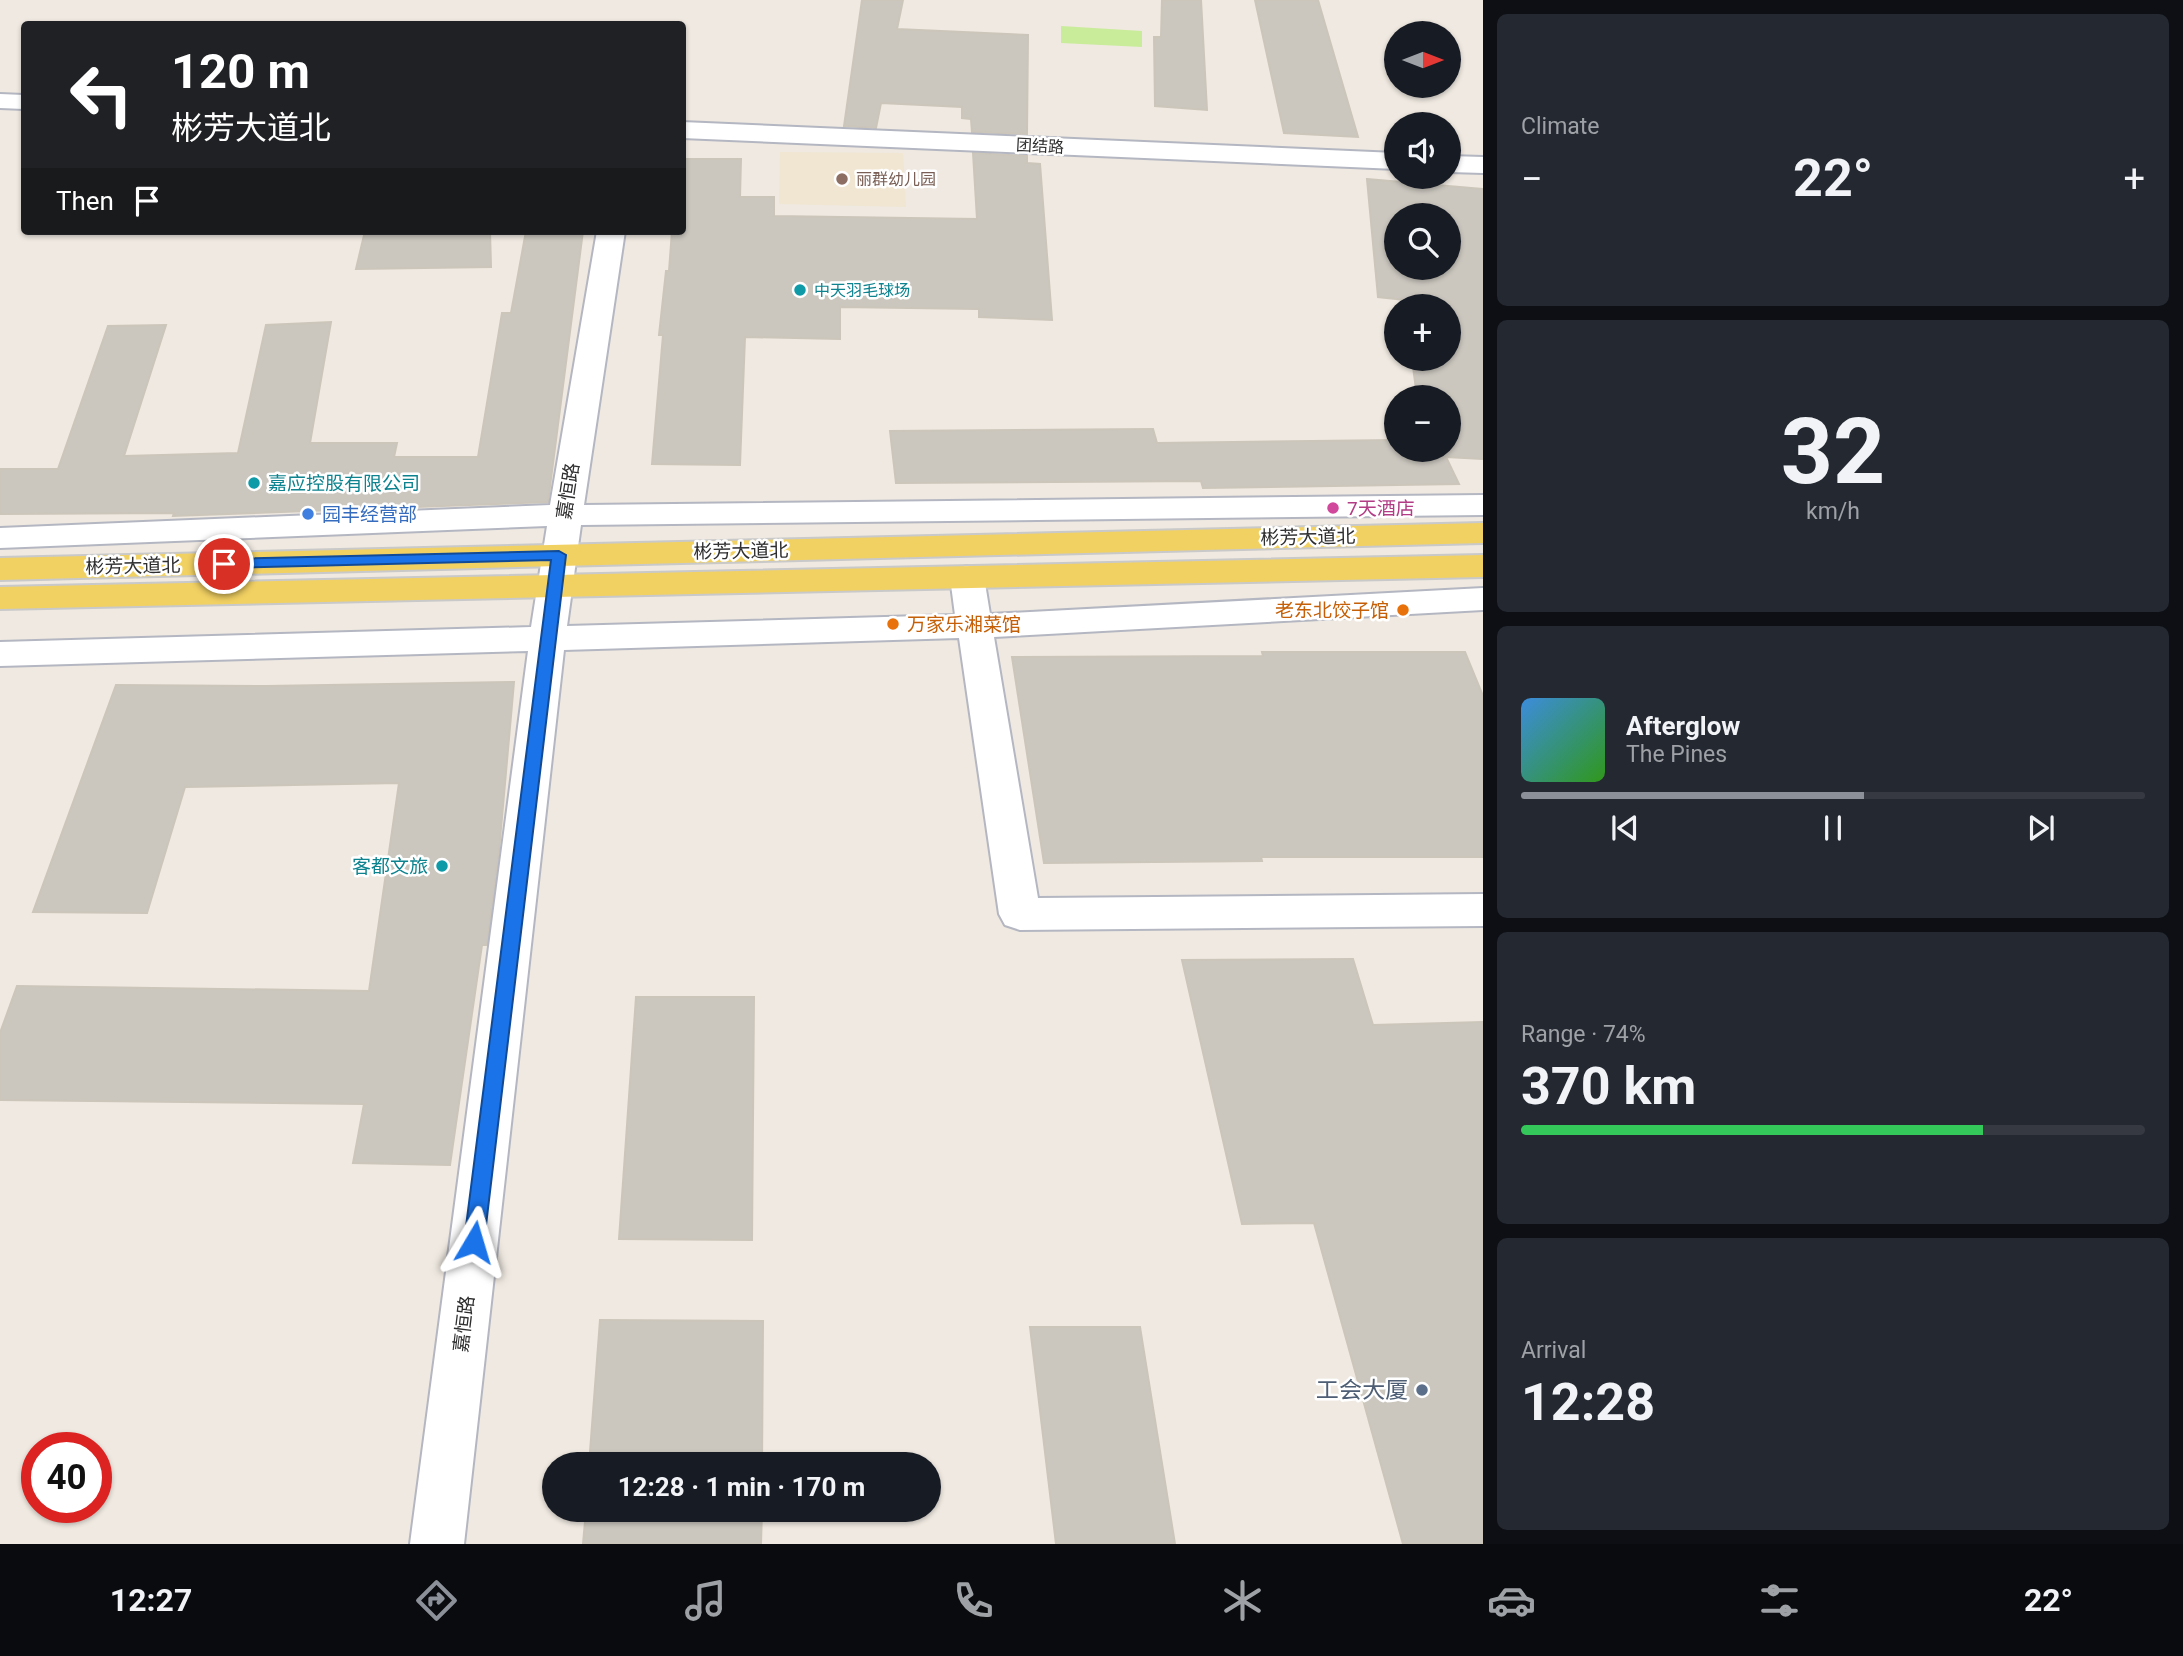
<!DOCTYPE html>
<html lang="en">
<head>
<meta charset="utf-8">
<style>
	:root { --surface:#171b24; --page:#242831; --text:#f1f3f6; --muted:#9ea1a6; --line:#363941; --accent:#8c9099 }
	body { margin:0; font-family:Roboto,"Noto Sans SC",sans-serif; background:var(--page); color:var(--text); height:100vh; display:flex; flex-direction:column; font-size:26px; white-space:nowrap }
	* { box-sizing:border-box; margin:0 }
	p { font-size:23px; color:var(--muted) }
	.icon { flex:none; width:38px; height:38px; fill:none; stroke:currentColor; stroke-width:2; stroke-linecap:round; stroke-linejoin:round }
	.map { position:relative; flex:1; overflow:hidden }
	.details { display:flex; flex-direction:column; gap:14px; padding:14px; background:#0d0f14; width:700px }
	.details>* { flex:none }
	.hud { position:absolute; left:21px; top:21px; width:665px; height:214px; border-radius:7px; box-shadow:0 2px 5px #0004; background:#202124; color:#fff; overflow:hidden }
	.needle { width:46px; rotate:90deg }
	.fabs { position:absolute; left:1384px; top:21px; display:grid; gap:14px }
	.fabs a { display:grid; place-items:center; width:77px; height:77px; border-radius:50%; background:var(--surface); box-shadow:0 2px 5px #0004; font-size:35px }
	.speed { position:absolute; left:21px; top:1432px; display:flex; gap:14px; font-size:35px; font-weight:700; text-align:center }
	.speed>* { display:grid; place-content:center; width:91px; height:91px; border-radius:50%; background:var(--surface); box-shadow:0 2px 5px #0004; line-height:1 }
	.speed .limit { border:10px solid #d22; background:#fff; color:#111 }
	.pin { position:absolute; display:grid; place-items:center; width:60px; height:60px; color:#fff; margin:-30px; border:4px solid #fff; border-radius:50%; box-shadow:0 2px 7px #0007 }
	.me { position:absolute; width:77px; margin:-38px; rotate:7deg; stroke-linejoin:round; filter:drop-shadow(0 0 5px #0008) }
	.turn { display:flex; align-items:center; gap:24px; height:147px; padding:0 35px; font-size:32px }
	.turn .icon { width:91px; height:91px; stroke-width:2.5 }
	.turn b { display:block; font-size:49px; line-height:60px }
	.then { display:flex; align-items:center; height:66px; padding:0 35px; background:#0003; gap:14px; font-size:26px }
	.big { font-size:52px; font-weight:700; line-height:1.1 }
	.details .widget { flex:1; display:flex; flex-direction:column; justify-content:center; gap:10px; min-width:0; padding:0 24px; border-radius:10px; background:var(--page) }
	.details .dial { align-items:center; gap:0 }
	.dial b { font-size:91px; line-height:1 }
	.song { display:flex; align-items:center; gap:21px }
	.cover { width:84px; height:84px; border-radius:10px; background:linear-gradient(135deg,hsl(210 70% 55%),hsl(110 70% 35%)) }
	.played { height:7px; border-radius:4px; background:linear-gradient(90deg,var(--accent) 55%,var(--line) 55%) }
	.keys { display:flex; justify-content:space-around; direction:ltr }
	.heat { display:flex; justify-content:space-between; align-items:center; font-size:38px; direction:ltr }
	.charge { height:10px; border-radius:5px; background:linear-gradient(90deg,#34c759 74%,var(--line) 0) }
	.trip { position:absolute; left:542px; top:1452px; width:399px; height:70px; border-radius:35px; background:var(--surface); box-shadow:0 2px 5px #0004; font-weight:700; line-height:70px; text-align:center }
	.menu { display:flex; height:112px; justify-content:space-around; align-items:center; background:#090b0e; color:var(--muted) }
	.menu .icon { width:49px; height:49px }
	.menu .on { color:var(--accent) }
	.menu b { font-size:32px; color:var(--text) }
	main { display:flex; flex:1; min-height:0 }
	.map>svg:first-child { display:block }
</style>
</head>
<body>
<main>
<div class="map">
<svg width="1483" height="1544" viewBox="0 0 1483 1544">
	<rect width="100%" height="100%" fill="#efe9e1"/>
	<polygon fill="#f0e6d1" points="780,152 903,153 906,207 779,204"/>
	<polygon fill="#c9ec9a" points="1061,26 1142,31 1142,47 1061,43"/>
	<g fill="#cbc7bf" stroke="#cbc5ba" stroke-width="2" fill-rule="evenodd">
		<polygon points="862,0 903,0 897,29 1028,35 1027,134 972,132 971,119 962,118 962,107 881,103 876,128 844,126"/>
		<polygon points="1162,0 1201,0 1207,110 1155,106 1154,37 1161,37"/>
		<polygon points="1255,0 1318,0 1358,137 1284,133"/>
		<polygon points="973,153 1027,156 1027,163 1040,164 1052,320 979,317 979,309 840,307 840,339 745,337 740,465 652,464 663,335 659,335 666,271 669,271 672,231 682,231 682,159 741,159 740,197 774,197 774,216 977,219"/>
		<path d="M1367,179L1483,189V459L1446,457L1459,484L1203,488L1201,481L896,483L890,431L1153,429L1157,443L1396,440V450H1449V397H1417L1412,359H1449V306H1406L1405,300L1378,297ZM1396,215H1449V268H1396Z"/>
		<polygon points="365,231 490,231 491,267 356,269"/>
		<polygon points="526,231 583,231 548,502 173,516 174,513 0,514 0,469 58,469 108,326 166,325 124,456 238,453 266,325 331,322 310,443 397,443 394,457 478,457 502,313 511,313"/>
		<polygon points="1262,652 1465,652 1483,696 1483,857 1261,857 1262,861 1044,863 1012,657 1263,656"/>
		<polygon points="514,682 499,851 487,945 482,945 450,1165 353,1163 364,1104 0,1100 0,1033 17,986 369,991 399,783 185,787 147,913 33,912 116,685 267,686"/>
		<polygon points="1353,959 1373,1025 1483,1022 1483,1544 1403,1544 1314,1223 1242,1224 1182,960"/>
		<polygon points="636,997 754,997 752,1240 619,1239"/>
		<polygon points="600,1320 763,1321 762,1465 589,1465"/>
		<polygon points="1030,1327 1140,1327 1175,1544 1056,1544"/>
		<polygon points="586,1510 762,1510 761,1544 583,1544"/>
	</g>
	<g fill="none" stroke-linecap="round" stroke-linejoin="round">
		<defs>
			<g id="minor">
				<polygon points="0,94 24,95 24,109 0,108"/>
				<polygon points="682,122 1396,153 1396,169 682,138"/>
				<polygon points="1449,156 1483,157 1483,173 1449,172"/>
				<polygon points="597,231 625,231 584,505 1483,495 1483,515 581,525 567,626 955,615 950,577 955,569 967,566 979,569 984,577 990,614 1483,588 1483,610 994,637 1038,898 1483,894 1483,926 1020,930 1005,925 999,914 959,638 564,650 464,1544 410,1544 528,651 0,666 0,642 531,627 547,526 0,548 0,528 550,505"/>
			</g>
			<g id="major">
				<polygon points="1483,523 1483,543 0,580 0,558"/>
				<polygon points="1483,555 1483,577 0,609 0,587"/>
			</g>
		</defs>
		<use href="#minor" stroke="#b4b7c1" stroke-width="4"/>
		<use href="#major" stroke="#c9c9c9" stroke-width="4"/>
		<use href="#minor" fill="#fff" fill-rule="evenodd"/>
		<use href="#major" fill="#f2d163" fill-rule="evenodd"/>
	</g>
	<polygon fill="#1a73e8" stroke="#114b97" stroke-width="2" points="559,551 566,555 484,1242 481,1248 474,1251 467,1248 464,1242 551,560 224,568 217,564 224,559"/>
	<circle fill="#8d6e63" stroke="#fff" stroke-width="2.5" cx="842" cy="179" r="7"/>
	<g fill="#0f9aa8" stroke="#fff" stroke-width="2.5">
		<circle cx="800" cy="290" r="7"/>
		<circle cx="254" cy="483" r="7"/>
		<circle cx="442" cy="866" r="7"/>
	</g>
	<circle fill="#d1479c" stroke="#fff" stroke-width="2.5" cx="1333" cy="508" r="7"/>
	<circle fill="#3f7fe0" stroke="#fff" stroke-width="2.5" cx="308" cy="514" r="7"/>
	<g fill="#e8710a" stroke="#fff" stroke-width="2.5">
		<circle cx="1403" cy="610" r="7"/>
		<circle cx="893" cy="624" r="7"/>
	</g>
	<circle fill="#5c6f8a" stroke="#fff" stroke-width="2.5" cx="1422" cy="1390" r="7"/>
	<g text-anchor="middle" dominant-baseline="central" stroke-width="5" stroke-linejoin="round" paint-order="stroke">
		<g font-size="16" fill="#2e2e2e" stroke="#fff">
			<text transform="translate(1040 146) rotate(3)">团结路</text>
		</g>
		<g font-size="16" fill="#785e54" stroke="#fff" text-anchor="start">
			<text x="856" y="179">丽群幼儿园</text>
		</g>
		<g font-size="16" fill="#0d838f" stroke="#fff" text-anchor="start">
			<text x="814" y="290">中天羽毛球场</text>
		</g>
		<g font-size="19" fill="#0d838f" stroke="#fff" text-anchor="start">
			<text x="268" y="483">嘉应控股有限公司</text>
			<text x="428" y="866" text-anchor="end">客都文旅</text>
		</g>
		<g font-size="19" fill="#2e2e2e" stroke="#fff">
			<text transform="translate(568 491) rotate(-81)">嘉恒路</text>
			<text transform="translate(1308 537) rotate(-1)">彬芳大道北</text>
			<text transform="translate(741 551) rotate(-1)">彬芳大道北</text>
			<text transform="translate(133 566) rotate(-1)">彬芳大道北</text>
			<text transform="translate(464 1324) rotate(-83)">嘉恒路</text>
		</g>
		<g font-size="19" fill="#b23c85" stroke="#fff" text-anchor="start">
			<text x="1347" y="508">7天酒店</text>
		</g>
		<g font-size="19" fill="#366cbe" stroke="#fff" text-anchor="start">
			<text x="322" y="514">园丰经营部</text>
		</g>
		<g font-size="19" fill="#c56008" stroke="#fff" text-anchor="end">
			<text x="1389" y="610">老东北饺子馆</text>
			<text x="907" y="624" text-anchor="start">万家乐湘菜馆</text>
		</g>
		<g font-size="23" fill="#4e5e75" stroke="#fff" text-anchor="end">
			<text x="1408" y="1390">工会大厦</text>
		</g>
	</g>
</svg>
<div class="fabs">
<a><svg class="needle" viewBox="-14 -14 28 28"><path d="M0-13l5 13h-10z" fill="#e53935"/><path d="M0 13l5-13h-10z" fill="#9ea1a6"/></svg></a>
<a><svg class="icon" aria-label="sound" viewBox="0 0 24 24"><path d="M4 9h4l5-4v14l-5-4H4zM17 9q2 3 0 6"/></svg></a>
<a><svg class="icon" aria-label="search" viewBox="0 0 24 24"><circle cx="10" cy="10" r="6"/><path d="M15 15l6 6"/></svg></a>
<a>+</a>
<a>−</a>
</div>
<div class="speed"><div class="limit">40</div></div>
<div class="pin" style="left:224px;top:564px;background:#d93025"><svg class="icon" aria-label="arrive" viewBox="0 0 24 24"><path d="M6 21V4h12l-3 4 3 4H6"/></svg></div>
<svg class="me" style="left:474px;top:1242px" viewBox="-20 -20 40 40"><path d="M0-17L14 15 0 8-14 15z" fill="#1a73e8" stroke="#fff" stroke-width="4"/></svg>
<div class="trip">12:28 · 1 min · 170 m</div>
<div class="hud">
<div class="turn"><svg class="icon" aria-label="left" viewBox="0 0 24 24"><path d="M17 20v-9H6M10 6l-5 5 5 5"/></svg><div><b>120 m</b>彬芳大道北</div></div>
<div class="then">Then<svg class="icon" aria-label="arrive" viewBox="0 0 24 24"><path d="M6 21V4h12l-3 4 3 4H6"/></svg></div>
</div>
</div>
<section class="details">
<div class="widget"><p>Climate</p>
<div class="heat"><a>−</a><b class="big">22°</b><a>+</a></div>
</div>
<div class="widget dial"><b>32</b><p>km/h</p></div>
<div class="widget">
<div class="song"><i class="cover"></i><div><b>Afterglow</b><p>The Pines</p></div></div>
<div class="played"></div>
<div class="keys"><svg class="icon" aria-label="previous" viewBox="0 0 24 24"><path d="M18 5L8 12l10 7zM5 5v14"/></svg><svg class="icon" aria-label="pause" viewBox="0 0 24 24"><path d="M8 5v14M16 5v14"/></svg><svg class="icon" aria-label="next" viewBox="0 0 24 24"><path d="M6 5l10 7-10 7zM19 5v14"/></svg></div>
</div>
<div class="widget"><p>Range · 74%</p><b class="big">370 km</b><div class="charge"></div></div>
<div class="widget"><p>Arrival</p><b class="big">12:28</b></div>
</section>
</main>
<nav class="menu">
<b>12:27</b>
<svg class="icon on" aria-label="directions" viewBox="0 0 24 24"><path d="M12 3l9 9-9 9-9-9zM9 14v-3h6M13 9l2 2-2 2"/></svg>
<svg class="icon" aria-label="music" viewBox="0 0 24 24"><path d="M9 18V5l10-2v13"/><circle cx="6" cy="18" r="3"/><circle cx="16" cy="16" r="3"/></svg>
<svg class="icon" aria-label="phone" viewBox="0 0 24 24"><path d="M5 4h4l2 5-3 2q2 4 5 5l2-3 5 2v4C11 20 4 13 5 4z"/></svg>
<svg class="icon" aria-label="climate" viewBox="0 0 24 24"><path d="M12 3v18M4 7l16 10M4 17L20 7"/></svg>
<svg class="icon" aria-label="car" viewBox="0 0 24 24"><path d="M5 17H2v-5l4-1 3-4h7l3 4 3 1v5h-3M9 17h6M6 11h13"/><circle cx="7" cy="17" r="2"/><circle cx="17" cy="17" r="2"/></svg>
<svg class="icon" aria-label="filters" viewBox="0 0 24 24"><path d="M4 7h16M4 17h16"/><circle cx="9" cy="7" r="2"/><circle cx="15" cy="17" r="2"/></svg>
<b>22°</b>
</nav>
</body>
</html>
